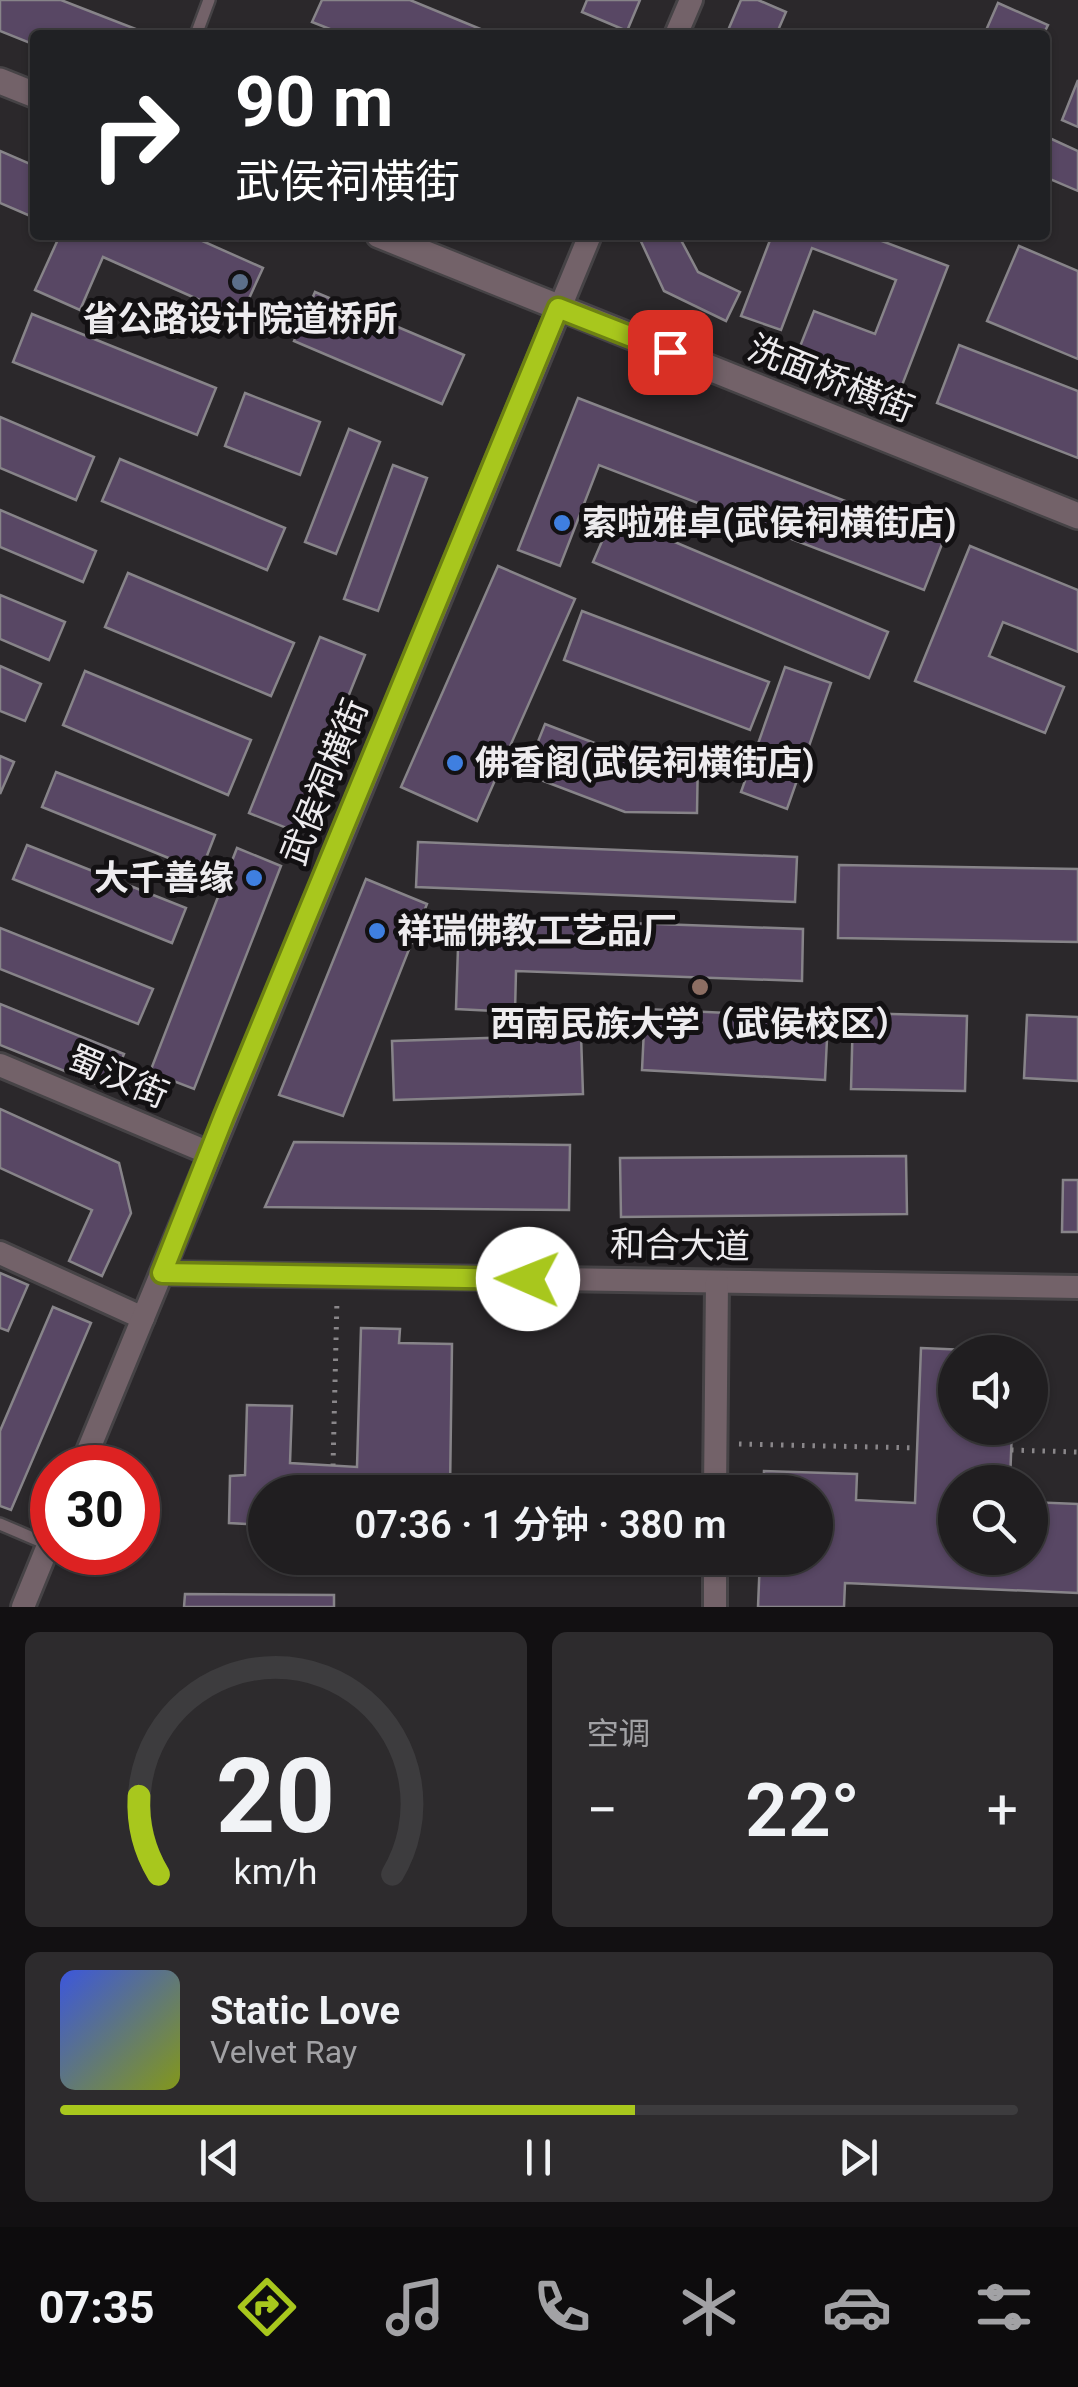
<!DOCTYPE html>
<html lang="zh">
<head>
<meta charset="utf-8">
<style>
	:root { --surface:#201e20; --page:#2d2b2d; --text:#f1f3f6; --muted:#a2a2a5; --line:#3d3c3e; --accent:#a8c71d }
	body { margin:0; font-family:Roboto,"Noto Sans SC",sans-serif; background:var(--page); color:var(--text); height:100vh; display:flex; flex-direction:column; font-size:38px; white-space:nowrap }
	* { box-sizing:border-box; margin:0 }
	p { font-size:32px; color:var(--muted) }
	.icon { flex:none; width:55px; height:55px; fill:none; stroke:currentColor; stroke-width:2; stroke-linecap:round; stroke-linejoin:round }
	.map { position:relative; height:1607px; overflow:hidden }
	.drawer { display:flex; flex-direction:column; gap:25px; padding:25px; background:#121012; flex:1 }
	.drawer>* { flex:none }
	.top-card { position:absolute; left:30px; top:30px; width:1020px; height:210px; border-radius:10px; box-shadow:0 2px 8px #0004,0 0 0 2px var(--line); background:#202124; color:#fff; overflow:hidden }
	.tools { position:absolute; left:938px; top:1335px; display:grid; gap:20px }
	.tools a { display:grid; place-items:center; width:110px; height:110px; border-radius:50%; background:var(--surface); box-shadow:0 2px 8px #0004,0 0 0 2px var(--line); font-size:50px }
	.speed { position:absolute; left:30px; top:1445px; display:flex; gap:20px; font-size:50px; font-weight:700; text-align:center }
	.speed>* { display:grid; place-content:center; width:130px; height:130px; border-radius:50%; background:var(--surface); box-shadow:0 2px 8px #0004,0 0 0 2px var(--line); line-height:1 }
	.speed .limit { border:15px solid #d22; background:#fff; color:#111 }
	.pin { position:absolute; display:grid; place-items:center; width:85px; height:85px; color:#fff; margin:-42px; border-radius:20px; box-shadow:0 5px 15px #0006 }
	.me { position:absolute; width:110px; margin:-55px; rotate:271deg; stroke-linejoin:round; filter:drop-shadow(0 0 8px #0008) }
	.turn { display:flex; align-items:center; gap:35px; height:210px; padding:0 40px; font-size:45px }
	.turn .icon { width:130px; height:130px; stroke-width:2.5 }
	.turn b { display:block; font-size:70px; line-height:85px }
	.big { font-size:75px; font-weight:600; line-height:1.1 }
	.drawer .tile { flex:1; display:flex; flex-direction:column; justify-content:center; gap:15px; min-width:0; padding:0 35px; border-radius:15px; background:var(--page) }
	.drawer .dial { align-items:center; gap:0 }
	.dial svg { height:260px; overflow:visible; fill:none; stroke:var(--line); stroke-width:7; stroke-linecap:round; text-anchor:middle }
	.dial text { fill:var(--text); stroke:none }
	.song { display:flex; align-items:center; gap:30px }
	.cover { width:120px; height:120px; border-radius:15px; background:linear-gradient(135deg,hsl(230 70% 55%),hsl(70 70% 35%)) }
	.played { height:10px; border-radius:5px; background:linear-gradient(90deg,var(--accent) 60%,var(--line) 60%) }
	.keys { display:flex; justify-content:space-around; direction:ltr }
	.heat { display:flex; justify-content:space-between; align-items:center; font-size:55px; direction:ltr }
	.drawer .tiles { flex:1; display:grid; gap:25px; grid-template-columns:1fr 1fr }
	.tile:last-child { grid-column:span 2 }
	.trip { position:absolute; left:248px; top:1475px; width:585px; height:100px; border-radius:50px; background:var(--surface); box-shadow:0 2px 8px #0004,0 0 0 2px var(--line); font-weight:600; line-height:100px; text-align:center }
	.dock { display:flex; height:160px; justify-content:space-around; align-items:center; background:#0d0c0d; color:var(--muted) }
	.dock .icon { width:70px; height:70px }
	.dock .current { color:var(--accent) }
	.dock b { font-size:45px; color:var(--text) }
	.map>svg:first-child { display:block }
</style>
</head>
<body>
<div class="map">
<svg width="1078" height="1607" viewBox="0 0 1078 1607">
	<rect width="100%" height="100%" fill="#2b282b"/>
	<g fill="#584764" stroke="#878489" stroke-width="2.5">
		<polygon points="0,0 61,0 151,35 35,35 35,45 0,31"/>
		<polygon points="322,0 410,0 495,35 345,35 312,22"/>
		<polygon points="587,0 640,0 627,31 582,12"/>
		<polygon points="741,0 758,0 786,12 776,35 726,35"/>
		<polygon points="998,3 1048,25 1043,35 984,35"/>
		<polygon points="1078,80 1078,127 1062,120"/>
		<polygon points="1045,136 1078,151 1078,191 1045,177"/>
		<polygon points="0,151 35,166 35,218 0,203"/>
		<polygon points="60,235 189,235 263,268 240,318 103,257 80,310 35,290"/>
		<polygon points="638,235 682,235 681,240 698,272 740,292 726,321 664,291"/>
		<polygon points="772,235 866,235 948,266 901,388 799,349 814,311 875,334 896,280 812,248 781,330 741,316"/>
		<polygon points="1019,246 1078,271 1078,359 987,321"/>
		<polygon points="315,292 464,355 442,404 294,341"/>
		<polygon points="32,314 216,388 197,435 13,362"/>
		<polygon points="959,345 1078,391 1078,458 937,403"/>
		<polygon points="245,393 320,422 300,475 225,446"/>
		<polygon points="578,398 944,539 924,590 599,465 560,566 518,550"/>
		<polygon points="0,417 94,457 76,500 0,468"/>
		<polygon points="349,429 380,442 336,554 305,542"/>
		<polygon points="120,459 285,528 267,570 102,501"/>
		<polygon points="393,465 427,478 378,611 344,599"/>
		<polygon points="0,510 96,551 83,582 0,547"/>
		<polygon points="613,516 888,632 869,678 593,562"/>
		<polygon points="970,546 1078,590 1078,652 1003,622 989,656 1064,687 1045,733 915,681"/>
		<polygon points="498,566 575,599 477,821 401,787"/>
		<polygon points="128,573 294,643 271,696 105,627"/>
		<polygon points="0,595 65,622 49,660 0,639"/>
		<polygon points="582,611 769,682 750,730 564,660"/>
		<polygon points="320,637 365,655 294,831 249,813"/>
		<polygon points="0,666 41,684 25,721 0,711"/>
		<polygon points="785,667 831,683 787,809 741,792"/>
		<polygon points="85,671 251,740 228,795 63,725"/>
		<polygon points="545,724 623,754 698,754 697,813 625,812 525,774"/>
		<polygon points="0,756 14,762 0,794"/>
		<polygon points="56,772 215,835 201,871 42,807"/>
		<polygon points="418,842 797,857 795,902 416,887"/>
		<polygon points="27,845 186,908 172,943 13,879"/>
		<polygon points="237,848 281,866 194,1089 150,1072"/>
		<polygon points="839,865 1078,869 1078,942 838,938"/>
		<polygon points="366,879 427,904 343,1116 279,1095"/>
		<polygon points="459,917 803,929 802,981 516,971 515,1012 456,1009"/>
		<polygon points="0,928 153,989 138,1024 0,969"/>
		<polygon points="0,1004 124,1054 109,1089 0,1045"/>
		<polygon points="645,1009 828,1018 825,1080 642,1070"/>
		<polygon points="853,1013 967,1016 965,1091 851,1089"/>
		<polygon points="1027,1015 1078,1017 1078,1081 1024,1078"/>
		<polygon points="581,1035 583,1094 394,1100 392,1041"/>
		<polygon points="0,1109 119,1163 131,1213 102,1276 69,1261 92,1210 0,1168"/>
		<polygon points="294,1142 570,1145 569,1210 265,1207"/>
		<polygon points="906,1156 907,1214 621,1217 620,1158"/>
		<polygon points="1063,1180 1078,1180 1078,1232 1062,1232"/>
		<polygon points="0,1273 28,1285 8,1331 0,1328"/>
		<polygon points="53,1307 91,1323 11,1510 0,1506 0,1431"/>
		<polygon points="361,1328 400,1329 399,1343 452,1344 450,1492 265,1492 265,1525 229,1523 230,1476 245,1475 247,1405 292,1406 290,1463 357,1467"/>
		<polygon points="921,1348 1015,1352 955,1352 955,1428 1012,1428 1010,1482 955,1482 955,1558 1030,1558 1030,1502 1078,1504 1078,1593 845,1583 844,1607 758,1607 760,1558 815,1558 815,1492 763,1492 764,1471 857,1474 856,1500 915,1503"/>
		<polygon points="393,1558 449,1558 449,1561 393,1560"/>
		<polygon points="185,1594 334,1595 334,1607 184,1607"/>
	</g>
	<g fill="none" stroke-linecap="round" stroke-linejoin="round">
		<defs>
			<g id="service">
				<polyline points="196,35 209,0"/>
				<polyline points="0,1524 49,1545"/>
			</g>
			<g id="minor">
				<polyline points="676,35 691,0"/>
				<polyline points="0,1065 209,1153"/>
				<polyline points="0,1253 143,1318"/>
				<polyline points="162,1273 1078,1287"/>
				<polyline points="81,1468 590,235"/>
				<polyline points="715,1492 717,1282"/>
				<polyline points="23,1607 52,1536"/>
				<polyline points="715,1607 715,1558"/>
			</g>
			<g id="tertiary">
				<polyline points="0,81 35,95"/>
				<polyline points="379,235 1078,516"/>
			</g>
		</defs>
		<use href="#service" stroke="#464346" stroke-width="16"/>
		<use href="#minor" stroke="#464346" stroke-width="28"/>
		<use href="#tertiary" stroke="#464346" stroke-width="30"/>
		<g stroke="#8a878a" stroke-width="5" stroke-dasharray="2.5 8" stroke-linecap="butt">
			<polyline points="739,1444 917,1448"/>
			<polyline points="1011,1450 1078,1452"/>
			<polyline points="333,1466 337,1299"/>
		</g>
		<use href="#service" stroke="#736269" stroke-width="11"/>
		<use href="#minor" stroke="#736269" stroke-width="22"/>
		<use href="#tertiary" stroke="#736269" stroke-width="25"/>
	</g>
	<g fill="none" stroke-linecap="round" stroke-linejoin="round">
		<defs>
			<polyline id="route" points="528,1279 162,1273 224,1116 558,308 670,352"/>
		</defs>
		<use href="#route" stroke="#6d8113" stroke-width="25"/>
		<use href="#route" stroke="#a8c71d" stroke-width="18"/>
	</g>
	<circle fill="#5c6f8a" stroke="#131113" stroke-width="4" cx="240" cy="282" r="10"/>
	<g fill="#3f7fe0" stroke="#131113" stroke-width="4">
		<circle cx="562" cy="523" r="10"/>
		<circle cx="455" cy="763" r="10"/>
		<circle cx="254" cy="878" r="10"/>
		<circle cx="377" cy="931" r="10"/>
	</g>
	<circle fill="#8d6e63" stroke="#131113" stroke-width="4" cx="700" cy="987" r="10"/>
	<g text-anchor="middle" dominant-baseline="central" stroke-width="10" stroke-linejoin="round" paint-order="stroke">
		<g font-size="35" font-weight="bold" fill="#edebee" stroke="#131113" text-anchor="start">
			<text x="240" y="319" text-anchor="middle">省公路设计院道桥所</text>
			<text x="582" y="523">索啦雅卓(武侯祠横街店)</text>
			<text x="475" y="763">佛香阁(武侯祠横街店)</text>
			<text x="234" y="878" text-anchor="end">大千善缘</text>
			<text x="397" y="931">祥瑞佛教工艺品厂</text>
			<text x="700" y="1024" text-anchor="middle">西南民族大学（武侯校区）</text>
		</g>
		<g font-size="35" fill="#edebee" stroke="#131113">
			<text transform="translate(831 379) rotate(22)">洗面桥横街</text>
			<text transform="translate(325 782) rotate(-68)">武侯祠横街</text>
			<text transform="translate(118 1077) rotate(23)">蜀汉街</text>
			<text transform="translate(680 1246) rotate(1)">和合大道</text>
		</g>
	</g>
</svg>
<div class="tools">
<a><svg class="icon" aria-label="sound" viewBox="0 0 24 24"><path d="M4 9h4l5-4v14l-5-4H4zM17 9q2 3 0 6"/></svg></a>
<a><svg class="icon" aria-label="search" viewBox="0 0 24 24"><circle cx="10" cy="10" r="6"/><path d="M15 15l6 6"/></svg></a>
</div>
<div class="speed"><div class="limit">30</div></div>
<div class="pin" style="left:670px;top:352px;background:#d93025"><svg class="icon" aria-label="arrive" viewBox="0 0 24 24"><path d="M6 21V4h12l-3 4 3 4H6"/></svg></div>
<svg class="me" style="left:528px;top:1279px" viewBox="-20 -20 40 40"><circle r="19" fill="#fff"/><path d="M0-13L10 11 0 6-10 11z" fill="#a8c71d"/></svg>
<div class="trip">07:36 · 1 分钟 · 380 m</div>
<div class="top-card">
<div class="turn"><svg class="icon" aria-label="right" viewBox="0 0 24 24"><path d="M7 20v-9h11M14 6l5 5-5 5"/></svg><div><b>90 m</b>武侯祠横街</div></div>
</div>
</div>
<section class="drawer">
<div class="tiles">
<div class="tile dial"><svg viewBox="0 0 100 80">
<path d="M14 69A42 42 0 1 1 86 69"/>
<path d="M14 69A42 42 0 0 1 8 45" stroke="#a8c71d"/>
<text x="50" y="56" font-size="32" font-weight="700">20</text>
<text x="50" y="72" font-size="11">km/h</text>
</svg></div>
<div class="tile"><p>空调</p>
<div class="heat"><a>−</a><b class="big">22°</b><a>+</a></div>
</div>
<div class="tile">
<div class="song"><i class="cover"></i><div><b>Static Love</b><p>Velvet Ray</p></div></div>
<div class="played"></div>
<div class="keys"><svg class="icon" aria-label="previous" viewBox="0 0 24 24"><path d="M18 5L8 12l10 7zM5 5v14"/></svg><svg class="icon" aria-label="pause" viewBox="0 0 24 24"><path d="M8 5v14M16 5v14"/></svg><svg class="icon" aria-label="next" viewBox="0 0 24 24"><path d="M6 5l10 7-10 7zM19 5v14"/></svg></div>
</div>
</div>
</section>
<nav class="dock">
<b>07:35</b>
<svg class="icon current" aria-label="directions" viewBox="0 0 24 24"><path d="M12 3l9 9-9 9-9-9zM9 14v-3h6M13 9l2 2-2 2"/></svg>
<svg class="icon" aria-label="music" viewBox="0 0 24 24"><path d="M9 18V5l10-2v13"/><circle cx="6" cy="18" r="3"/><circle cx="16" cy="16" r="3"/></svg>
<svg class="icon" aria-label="phone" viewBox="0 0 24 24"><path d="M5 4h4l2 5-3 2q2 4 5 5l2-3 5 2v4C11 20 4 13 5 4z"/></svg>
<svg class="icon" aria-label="climate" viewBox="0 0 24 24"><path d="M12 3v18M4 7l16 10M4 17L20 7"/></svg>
<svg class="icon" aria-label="car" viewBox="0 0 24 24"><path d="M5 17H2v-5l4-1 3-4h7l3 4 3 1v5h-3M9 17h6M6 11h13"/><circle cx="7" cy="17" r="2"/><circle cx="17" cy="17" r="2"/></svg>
<svg class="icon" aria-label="filters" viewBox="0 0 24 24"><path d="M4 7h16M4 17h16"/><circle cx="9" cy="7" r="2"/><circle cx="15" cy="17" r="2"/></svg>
</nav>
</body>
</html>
